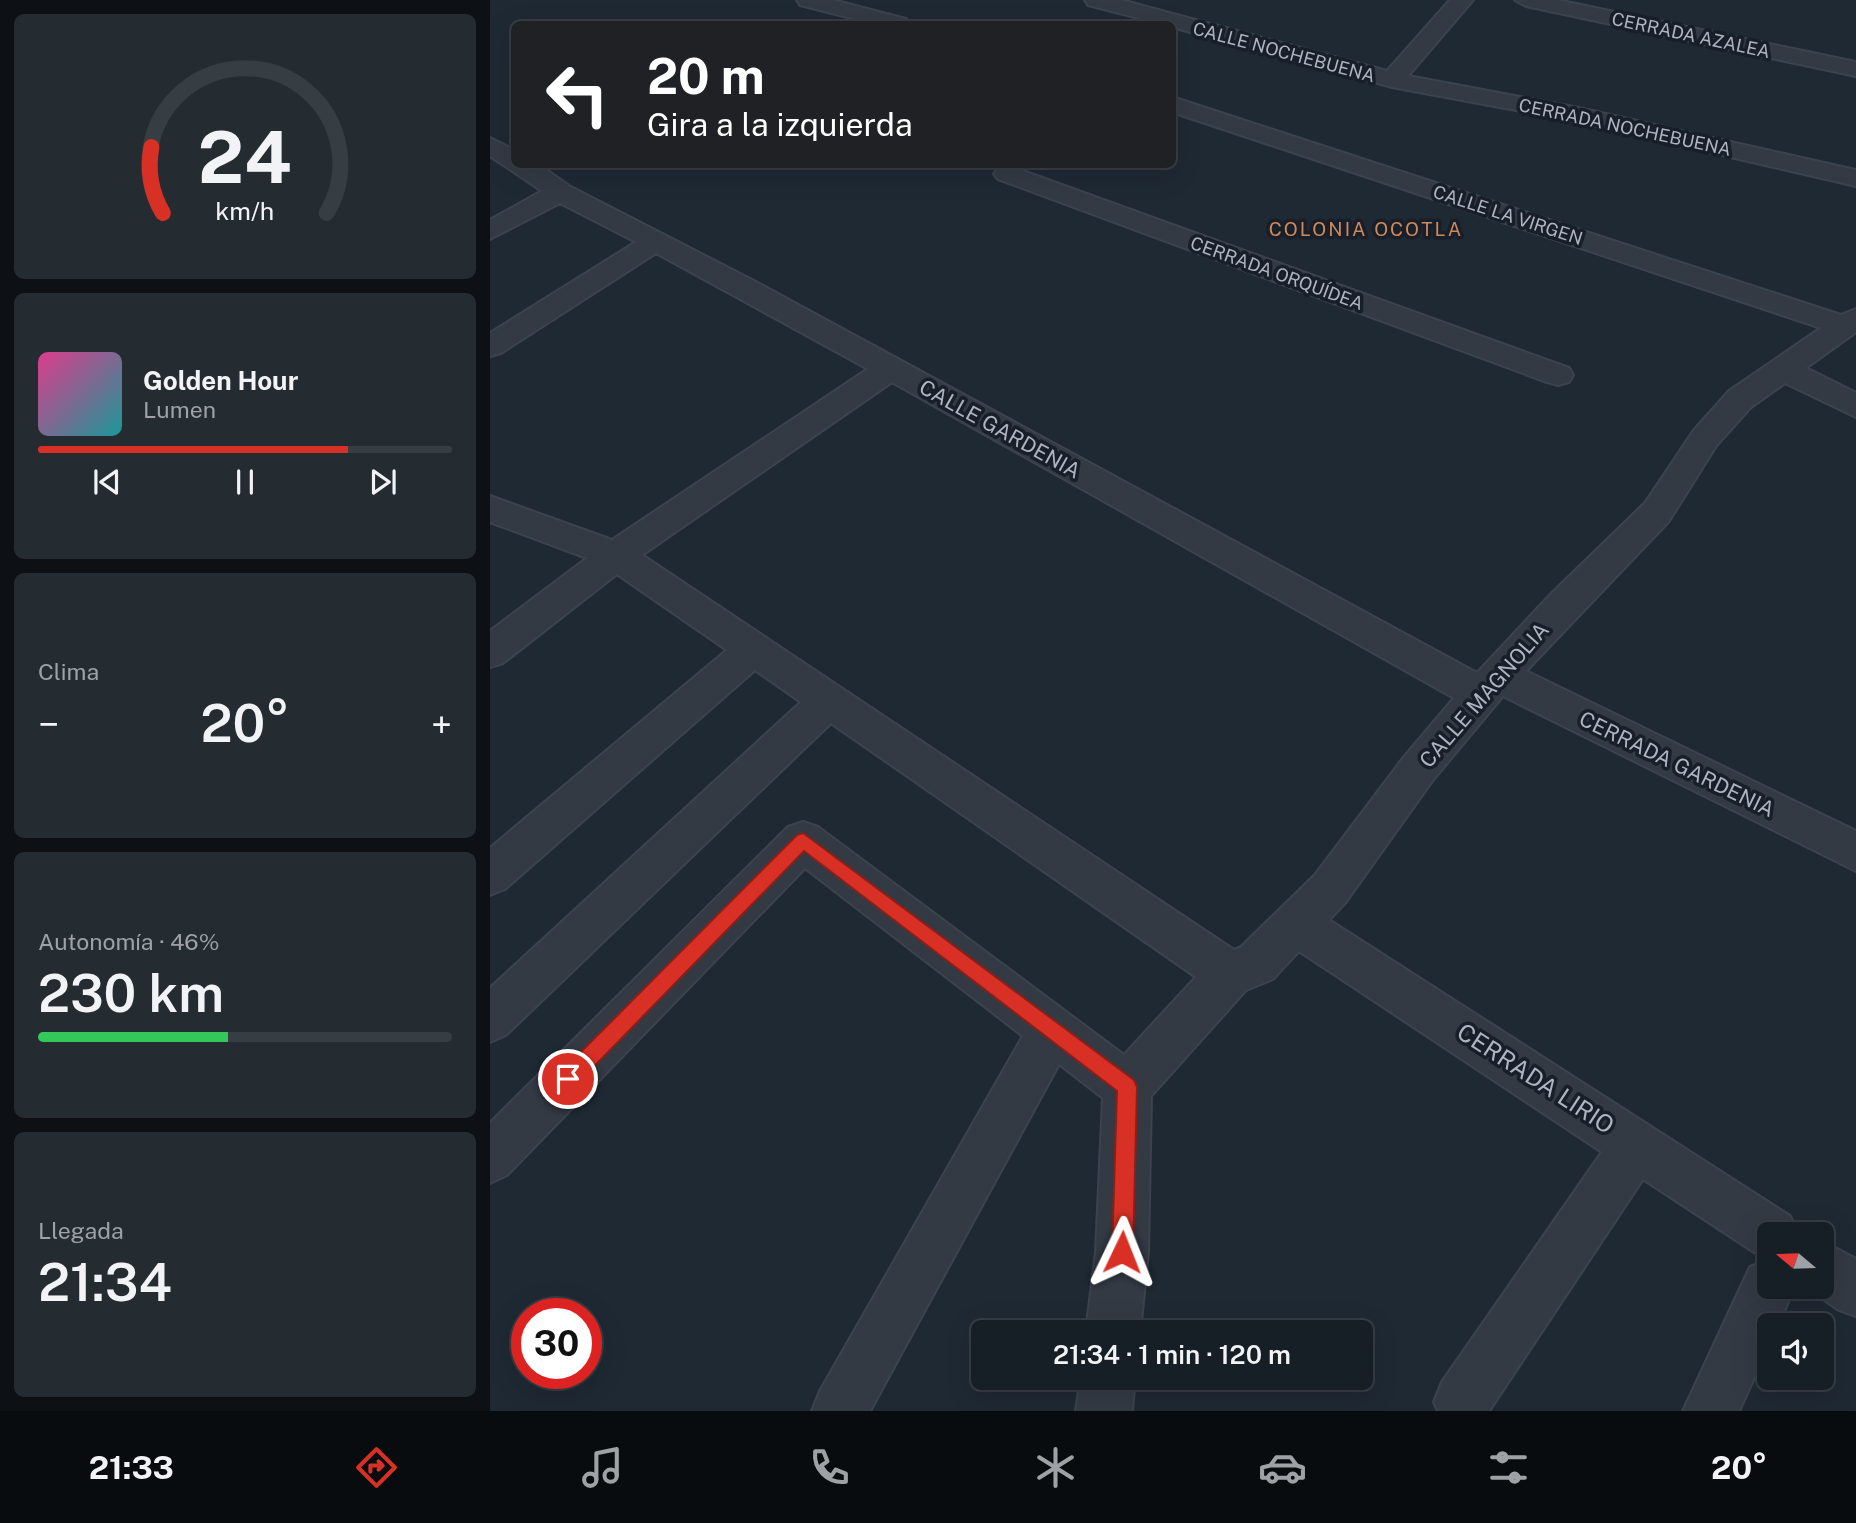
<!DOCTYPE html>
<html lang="es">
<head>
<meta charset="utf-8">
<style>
	:root { --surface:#171f26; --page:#242c32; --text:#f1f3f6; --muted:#9ea2a7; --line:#363d43; --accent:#d93025 }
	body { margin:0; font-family:"Public Sans",sans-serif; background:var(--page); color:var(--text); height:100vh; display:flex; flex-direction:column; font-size:26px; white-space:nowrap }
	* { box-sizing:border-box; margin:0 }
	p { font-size:23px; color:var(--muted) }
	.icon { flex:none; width:38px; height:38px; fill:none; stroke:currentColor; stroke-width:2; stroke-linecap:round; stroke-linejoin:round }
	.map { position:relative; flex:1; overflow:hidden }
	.panel { display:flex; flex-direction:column; gap:14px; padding:14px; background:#0d1115; width:490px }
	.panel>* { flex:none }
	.guide { position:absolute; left:21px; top:21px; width:665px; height:147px; border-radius:10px; box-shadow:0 7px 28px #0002,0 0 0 2px var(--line); background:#202124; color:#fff; overflow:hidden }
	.needle { width:46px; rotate:289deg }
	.controls { position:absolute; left:1267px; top:1222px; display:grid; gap:14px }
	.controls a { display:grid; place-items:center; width:77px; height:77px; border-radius:10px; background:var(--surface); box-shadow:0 7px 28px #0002,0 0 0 2px var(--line); font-size:35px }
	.speed { position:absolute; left:21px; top:1298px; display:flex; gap:14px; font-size:35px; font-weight:700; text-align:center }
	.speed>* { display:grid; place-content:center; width:91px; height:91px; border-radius:50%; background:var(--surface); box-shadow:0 7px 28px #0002,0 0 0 2px var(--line); line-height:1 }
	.speed .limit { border:10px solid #d22; background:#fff; color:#111 }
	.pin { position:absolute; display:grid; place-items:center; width:60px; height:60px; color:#fff; margin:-30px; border:4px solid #fff; border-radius:50%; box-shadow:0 2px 7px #0007 }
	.me { position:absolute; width:77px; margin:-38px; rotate:2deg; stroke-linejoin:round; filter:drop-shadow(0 0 5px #0008) }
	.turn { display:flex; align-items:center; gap:24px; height:147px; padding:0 21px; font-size:32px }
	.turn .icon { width:91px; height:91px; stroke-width:2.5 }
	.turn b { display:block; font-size:49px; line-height:60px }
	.big { font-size:52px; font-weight:600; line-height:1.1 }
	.panel .widget { flex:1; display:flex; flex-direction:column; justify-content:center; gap:10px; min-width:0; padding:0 24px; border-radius:10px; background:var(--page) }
	.panel .dial { align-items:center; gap:0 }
	.dial svg { height:182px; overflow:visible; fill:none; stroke:var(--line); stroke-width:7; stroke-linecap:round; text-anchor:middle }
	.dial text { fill:var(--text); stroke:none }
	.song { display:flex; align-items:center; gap:21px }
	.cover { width:84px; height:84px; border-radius:10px; background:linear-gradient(135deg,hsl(330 70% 55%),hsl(180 70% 35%)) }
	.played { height:7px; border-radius:4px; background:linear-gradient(90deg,var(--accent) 75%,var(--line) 75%) }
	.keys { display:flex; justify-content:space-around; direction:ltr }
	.heat { display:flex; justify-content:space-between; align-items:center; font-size:38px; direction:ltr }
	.charge { height:10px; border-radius:5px; background:linear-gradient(90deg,#34c759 46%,var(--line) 0) }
	.trip { position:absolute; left:481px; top:1320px; width:402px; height:70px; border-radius:10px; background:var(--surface); box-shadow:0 7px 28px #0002,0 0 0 2px var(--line); font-weight:600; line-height:70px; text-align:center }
	.menu { display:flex; height:112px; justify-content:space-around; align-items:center; background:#090c0f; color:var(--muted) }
	.menu .icon { width:49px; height:49px }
	.menu .selected { color:var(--accent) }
	.menu b { font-size:32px; color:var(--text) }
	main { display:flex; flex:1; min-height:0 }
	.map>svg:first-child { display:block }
</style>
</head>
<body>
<main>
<section class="panel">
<div class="widget dial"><svg viewBox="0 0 100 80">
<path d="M14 69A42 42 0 1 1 86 69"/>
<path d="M14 69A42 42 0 0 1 9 40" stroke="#d93025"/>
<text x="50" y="56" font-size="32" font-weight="700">24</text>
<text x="50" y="72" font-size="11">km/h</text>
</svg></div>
<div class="widget">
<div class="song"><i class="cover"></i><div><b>Golden Hour</b><p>Lumen</p></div></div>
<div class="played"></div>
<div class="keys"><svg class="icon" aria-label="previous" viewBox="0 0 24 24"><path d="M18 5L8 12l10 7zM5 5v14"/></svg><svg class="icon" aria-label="pause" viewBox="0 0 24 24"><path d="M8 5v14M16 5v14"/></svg><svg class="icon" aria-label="next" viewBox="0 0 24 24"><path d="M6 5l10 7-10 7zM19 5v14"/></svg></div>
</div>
<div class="widget"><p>Clima</p>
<div class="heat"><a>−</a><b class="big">20°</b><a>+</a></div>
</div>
<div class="widget"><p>Autonomía · 46%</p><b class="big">230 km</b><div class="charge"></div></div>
<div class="widget"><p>Llegada</p><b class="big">21:34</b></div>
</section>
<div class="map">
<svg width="1366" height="1411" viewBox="0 0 1366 1411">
	<rect width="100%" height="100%" fill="#1f2933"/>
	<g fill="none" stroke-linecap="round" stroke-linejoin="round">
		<defs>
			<g id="minor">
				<polygon points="307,0 343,0 416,19 419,24 385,24 310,5"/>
				<polygon points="595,0 631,0 897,71 960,0 983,0 918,76 1089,108 1366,170 1366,186 1089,122 902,87 682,27 682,24 672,24 598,5"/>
				<polygon points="1025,0 1067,0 1366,62 1366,76 1036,6"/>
				<path d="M682,97L1351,315L1366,309V332L1316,368L1366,393V417L1295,383L1261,407L1226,446L1179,521L1036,671L1366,831V871L1013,696L942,781L855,903L839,920L1300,1216L1308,1234H1279V1258L1264,1252L1153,1179L999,1411H948L944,1402L952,1382L1112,1152L809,951L783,979L756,990L661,1096L658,1252L650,1332H596L606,1252L613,1098L569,1064L380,1411H322L330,1391L533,1036L315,868L17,1175L0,1183V1123L298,827L313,822L328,827L634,1055L706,977L341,723L16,1035L0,1042V988L311,702L265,670L15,889L0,895V848L237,650L127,574L13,663L0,667V631L97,558L0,522V496L122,540L378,369L166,253L11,353L0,356V333L146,242L70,203L0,239V220L52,191L0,156V138L24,150V164H48L79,186L264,281L987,673L1060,595L1155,503L1204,430L1239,391L1331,328L682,112ZM402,382L964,698L914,757L825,875L751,947L744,950L152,555Z"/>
				<polygon points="511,164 537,164 533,171 1079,368 1083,375 1079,382 1068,385 1057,382 508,179 504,174"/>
				<polygon points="1332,1241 1366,1259 1366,1316 1347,1309 1315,1286 1332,1286"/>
				<polygon points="1279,1260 1279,1286 1305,1286 1288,1325 1279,1325 1279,1345 1249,1411 1193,1411 1260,1267"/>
				<polygon points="591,1377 645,1377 642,1411 586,1411"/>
			</g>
		</defs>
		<use href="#minor" stroke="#3c434e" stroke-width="4"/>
		<use href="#minor" fill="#333a44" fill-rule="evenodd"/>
	</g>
	<polygon fill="#d93025" stroke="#8d1f18" stroke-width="2" points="313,833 644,1080 647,1087 643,1252 640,1260 632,1263 625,1260 622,1252 627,1091 314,851 85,1086 78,1089 71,1086 68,1079 71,1072 307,835"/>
	<g text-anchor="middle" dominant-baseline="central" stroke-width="7" stroke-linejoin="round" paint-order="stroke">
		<g font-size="18" fill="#acb5c2" stroke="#181f28">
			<text transform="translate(1201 35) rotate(12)">CERRADA AZALEA</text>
			<text transform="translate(794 52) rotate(15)">CALLE NOCHEBUENA</text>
			<text transform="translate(1135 127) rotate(12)">CERRADA NOCHEBUENA</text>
			<text transform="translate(1018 215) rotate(18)">CALLE LA VIRGEN</text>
			<text transform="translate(787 273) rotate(20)">CERRADA ORQUÍDEA</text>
		</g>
		<g font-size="19" letter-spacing="2" fill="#cc8a5d" stroke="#181f28">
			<text x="876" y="229">COLONIA OCOTLA</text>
		</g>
		<g font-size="21" fill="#acb5c2" stroke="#181f28">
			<text transform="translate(510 429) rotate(29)">CALLE GARDENIA</text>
			<text transform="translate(994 695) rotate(-49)">CALLE MAGNOLIA</text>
			<text transform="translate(1187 764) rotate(26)">CERRADA GARDENIA</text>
		</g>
		<g font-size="24" fill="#acb5c2" stroke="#181f28">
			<text transform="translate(1046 1078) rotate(33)">CERRADA LIRIO</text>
		</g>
	</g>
</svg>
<div class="controls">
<a><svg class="needle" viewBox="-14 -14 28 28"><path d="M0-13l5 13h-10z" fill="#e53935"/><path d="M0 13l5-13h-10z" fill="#9ea2a7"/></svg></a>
<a><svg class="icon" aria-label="sound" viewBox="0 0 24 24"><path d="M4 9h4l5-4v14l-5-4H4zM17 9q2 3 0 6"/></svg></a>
</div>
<div class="speed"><div class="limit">30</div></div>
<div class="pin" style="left:78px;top:1079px;background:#d93025"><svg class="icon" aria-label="arrive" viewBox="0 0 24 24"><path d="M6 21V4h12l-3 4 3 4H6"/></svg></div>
<svg class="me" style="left:632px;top:1252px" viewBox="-20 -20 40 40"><path d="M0-17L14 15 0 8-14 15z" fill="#d93025" stroke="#fff" stroke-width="4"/></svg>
<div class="trip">21:34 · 1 min · 120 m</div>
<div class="guide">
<div class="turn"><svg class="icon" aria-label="left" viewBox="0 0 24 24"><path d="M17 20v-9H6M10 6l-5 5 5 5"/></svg><div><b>20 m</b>Gira a la izquierda</div></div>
</div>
</div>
</main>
<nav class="menu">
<b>21:33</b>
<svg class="icon selected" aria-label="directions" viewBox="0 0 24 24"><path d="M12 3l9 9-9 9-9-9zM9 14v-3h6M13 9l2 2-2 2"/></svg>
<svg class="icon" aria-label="music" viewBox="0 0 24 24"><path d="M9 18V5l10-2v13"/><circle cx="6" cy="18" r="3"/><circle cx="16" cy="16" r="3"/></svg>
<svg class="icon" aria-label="phone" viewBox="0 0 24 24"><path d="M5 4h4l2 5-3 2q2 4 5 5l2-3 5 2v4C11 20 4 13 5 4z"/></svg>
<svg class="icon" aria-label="climate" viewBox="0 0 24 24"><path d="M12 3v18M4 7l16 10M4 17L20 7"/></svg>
<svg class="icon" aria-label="car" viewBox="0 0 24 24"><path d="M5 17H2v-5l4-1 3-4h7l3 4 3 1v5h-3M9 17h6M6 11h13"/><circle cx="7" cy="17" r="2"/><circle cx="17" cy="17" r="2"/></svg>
<svg class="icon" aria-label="filters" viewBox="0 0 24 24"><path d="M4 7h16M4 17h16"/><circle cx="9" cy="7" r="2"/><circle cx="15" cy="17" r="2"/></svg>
<b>20°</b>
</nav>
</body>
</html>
